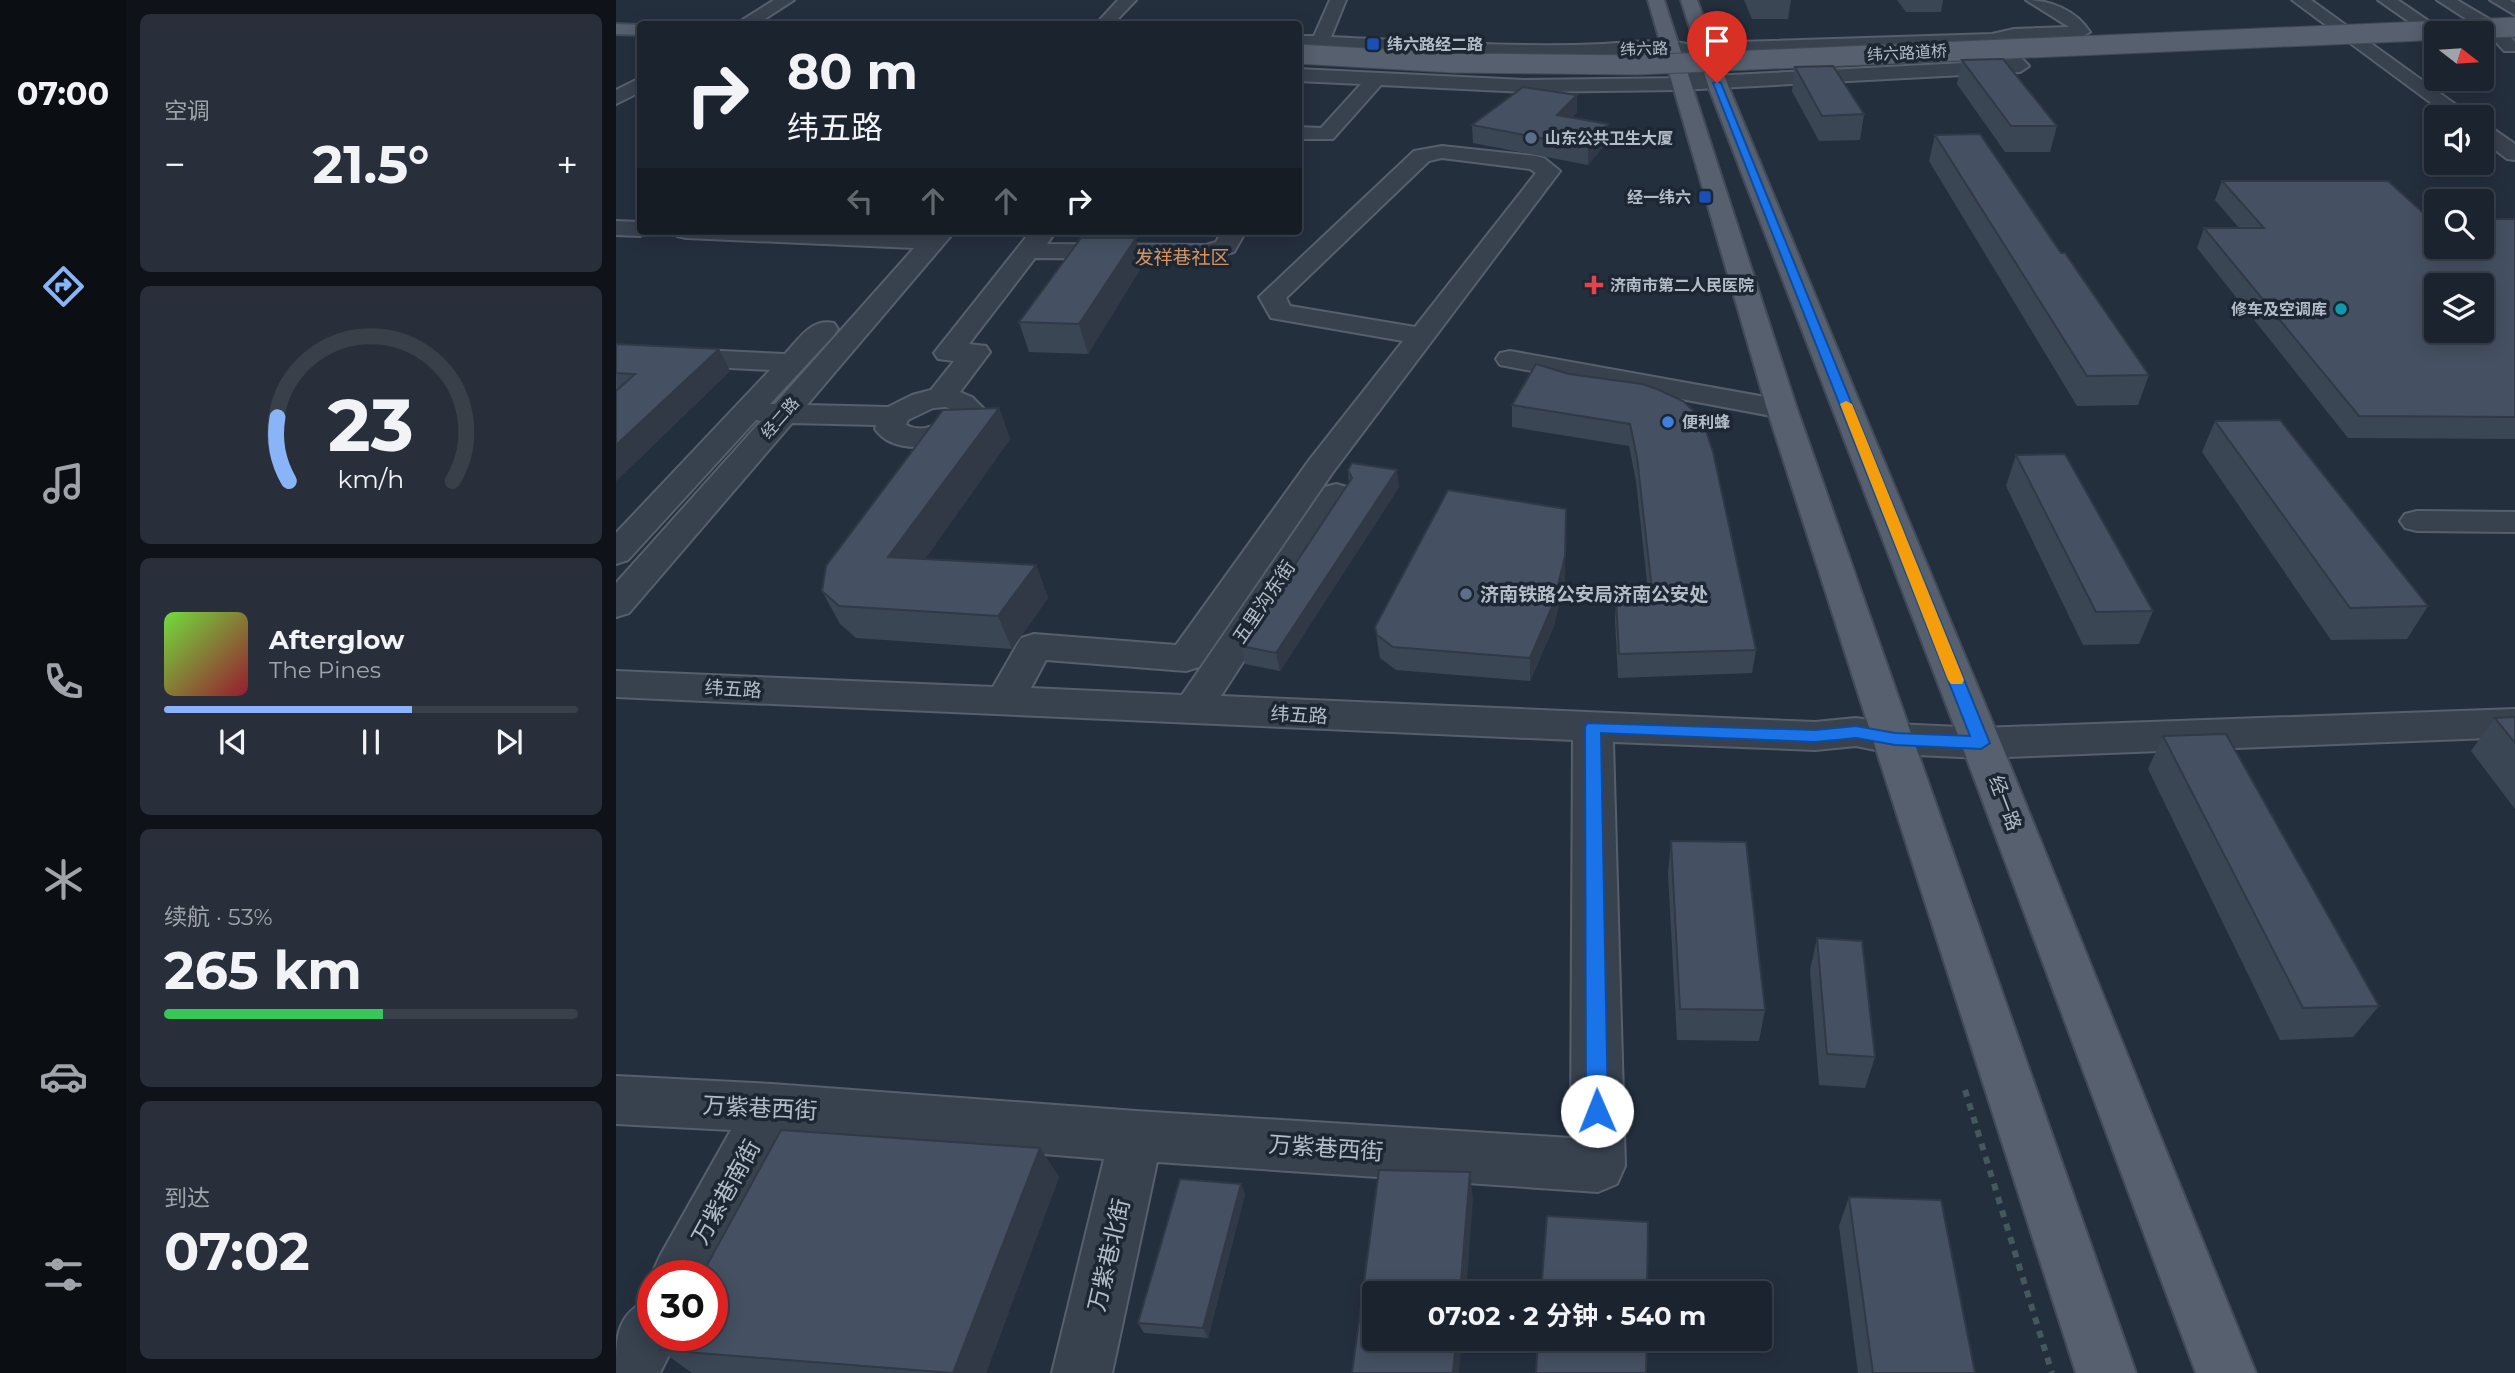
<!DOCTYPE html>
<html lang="zh">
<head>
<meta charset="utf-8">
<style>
	:root { --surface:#1b232e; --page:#282f3a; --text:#f1f3f6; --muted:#a0a4aa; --line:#39404a; --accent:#8ab4f8 }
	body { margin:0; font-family:Montserrat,"Noto Sans SC",sans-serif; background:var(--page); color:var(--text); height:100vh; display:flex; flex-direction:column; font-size:26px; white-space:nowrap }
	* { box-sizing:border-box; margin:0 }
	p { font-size:23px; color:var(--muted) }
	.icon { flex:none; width:38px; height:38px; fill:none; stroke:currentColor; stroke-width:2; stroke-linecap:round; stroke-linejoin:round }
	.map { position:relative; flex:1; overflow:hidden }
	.side { display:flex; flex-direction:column; gap:14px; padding:14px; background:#0f1319; width:490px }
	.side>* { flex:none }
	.guide { position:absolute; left:21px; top:21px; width:665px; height:214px; border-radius:7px; box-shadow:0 4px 18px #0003,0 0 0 2px var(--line); background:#1b232e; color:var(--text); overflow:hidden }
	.needle { width:46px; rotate:107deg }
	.buttons { position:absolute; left:1808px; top:21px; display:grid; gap:14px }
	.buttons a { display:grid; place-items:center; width:70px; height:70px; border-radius:7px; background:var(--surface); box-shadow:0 4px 18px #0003,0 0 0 2px var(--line); font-size:35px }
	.speed { position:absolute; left:21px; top:1260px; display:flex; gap:14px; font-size:35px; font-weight:700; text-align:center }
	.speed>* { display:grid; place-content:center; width:91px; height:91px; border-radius:50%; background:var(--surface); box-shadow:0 4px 18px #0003,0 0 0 2px var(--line); line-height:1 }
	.speed .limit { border:10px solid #d22; background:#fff; color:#111 }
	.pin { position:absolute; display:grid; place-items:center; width:60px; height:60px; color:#fff; margin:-72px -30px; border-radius:50% 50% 50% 0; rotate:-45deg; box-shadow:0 0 7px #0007 }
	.pin .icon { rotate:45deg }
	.me { position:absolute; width:77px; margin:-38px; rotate:359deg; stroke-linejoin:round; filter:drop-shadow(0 0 5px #0008) }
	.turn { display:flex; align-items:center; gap:24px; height:147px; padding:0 35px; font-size:32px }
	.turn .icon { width:91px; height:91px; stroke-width:2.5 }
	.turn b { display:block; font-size:49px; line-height:60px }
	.lanes { display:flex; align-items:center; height:66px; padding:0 35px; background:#0003; justify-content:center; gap:35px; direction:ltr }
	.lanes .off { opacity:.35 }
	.big { font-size:52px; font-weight:700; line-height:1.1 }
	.side .widget { flex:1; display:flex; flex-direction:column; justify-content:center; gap:10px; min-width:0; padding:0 24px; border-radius:10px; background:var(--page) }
	.side .dial { align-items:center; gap:0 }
	.dial svg { height:182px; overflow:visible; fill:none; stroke:var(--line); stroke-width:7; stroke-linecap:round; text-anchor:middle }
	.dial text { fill:var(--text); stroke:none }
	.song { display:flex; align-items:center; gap:21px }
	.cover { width:84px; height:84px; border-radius:10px; background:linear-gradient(135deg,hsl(100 70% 55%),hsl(350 70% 35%)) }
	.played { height:7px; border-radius:4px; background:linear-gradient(90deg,var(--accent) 60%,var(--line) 60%) }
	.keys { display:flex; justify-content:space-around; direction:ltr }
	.heat { display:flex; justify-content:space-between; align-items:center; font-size:38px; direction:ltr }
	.charge { height:10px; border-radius:5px; background:linear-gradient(90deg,#34c759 53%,var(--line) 0) }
	.trip { position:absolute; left:746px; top:1281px; width:410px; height:70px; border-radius:7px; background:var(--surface); box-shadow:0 4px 18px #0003,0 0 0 2px var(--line); font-weight:700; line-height:70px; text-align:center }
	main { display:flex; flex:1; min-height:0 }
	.tab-bar { display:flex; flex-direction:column; width:126px; justify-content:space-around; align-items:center; background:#0b0e12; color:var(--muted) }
	.tab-bar .icon { width:49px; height:49px }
	.tab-bar .selected { color:var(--accent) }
	.tab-bar b { font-size:32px; color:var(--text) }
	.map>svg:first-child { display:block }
</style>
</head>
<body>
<main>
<nav class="tab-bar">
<b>07:00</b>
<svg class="icon selected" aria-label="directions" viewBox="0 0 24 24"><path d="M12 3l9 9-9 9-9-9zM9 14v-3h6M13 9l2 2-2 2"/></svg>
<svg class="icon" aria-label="music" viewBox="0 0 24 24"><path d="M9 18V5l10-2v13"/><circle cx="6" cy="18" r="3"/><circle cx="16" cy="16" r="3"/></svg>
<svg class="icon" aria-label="phone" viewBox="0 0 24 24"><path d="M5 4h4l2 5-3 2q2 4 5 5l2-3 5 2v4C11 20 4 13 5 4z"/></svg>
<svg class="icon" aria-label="climate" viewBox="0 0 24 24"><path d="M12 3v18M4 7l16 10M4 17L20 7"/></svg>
<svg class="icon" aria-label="car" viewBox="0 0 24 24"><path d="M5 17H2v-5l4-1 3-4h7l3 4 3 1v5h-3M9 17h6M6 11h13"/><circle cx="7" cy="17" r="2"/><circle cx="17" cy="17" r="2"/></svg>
<svg class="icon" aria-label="filters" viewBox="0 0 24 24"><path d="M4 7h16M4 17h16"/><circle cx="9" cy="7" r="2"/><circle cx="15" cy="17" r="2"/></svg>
</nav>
<section class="side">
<div class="widget"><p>空调</p>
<div class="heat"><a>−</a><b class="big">21.5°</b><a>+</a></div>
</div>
<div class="widget dial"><svg viewBox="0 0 100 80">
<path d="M14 69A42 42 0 1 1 86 69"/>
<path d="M14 69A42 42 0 0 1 9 41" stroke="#8ab4f8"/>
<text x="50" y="56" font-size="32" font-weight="700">23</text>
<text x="50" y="72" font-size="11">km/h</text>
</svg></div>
<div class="widget">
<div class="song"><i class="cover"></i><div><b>Afterglow</b><p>The Pines</p></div></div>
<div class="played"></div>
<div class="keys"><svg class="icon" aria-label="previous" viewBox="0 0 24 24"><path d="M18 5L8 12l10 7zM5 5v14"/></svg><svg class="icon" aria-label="pause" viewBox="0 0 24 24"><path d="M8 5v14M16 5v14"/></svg><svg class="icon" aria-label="next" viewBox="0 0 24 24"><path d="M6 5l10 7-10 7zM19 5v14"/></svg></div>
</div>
<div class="widget"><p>续航 · 53%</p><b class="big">265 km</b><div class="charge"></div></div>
<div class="widget"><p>到达</p><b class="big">07:02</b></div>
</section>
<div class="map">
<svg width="1899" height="1373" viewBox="0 0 1899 1373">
	<rect width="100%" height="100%" fill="#242f3e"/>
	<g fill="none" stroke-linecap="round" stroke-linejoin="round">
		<defs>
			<g id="minor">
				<polygon points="158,0 178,0 141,24 120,24"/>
				<polygon points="502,0 520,0 497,24 480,24"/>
				<path d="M714,0H730L715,37C805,41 896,48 987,44C1005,43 1069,36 1080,49L1089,75L1096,76L1388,61L1371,45L1090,53L1081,48L1090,43L1376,34L1398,29L1453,27L1410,0C1434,0 1460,10 1474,32L1465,37L1389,41L1413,66L1404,72L1064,90L908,92L765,85L717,139H682V127L705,128L745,84L682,81V69L908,80L1071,78L1063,54L1037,52L937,58L682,46V36H698Z"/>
				<polygon points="1676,0 1695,0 1857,117 1834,117"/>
				<polygon points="1762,0 1782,0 1830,33 1820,33 1820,38 1815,37"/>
				<polygon points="1821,0 1841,0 1885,26 1899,42 1899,51 1888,51 1872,33"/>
				<polygon points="1874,0 1894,0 1899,3 1899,15"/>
				<polygon points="24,78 24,92 0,104 0,90"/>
				<polygon points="1866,124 1873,126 1899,144 1899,160 1891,159 1866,140"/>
				<path d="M826,146L920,156L928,158L944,171L717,472L583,667L570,671L430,660L415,688L566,695L709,487L720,484L731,487L736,494L605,696L1199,722L1240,718L1279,724L1365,728L1899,709V737L1365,758L1279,754L1240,746L1199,750L997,742L1009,1166L1001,1184L982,1192L541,1162L496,1373H436L488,1159L170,1133L95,1276H37V1279L35,1276L44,1256L115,1130L0,1124V1076L156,1084L520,1111L955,1138L957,740L0,697V671L377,687L405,638L418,634L560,645L694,459L787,341L655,318L643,297L798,151ZM826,158L914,169L920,173L799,327L674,306L670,298L813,161Z"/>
				<polygon points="0,221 24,222 24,231 35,231 24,236 0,235"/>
				<path d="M58,231H234L311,234L314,231H339L191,405L272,407L296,395L315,390L338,361L322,359L318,353L415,231H440L431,244L590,245L600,242L606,231H630L618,252L591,259L419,258L353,344L370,346L374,352L344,392L356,397L369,410C364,418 359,426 351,432C328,449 277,456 259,429L260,425L176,423L13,613L0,617V583L145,421L140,420L12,560L0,564V533L154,370L0,362V346L169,354C183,339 195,318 218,323L222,329L218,335L154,404H159L298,248L70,238L61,236ZM330,407L338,411C325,424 308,434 290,425L292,420L317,408Z"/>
				<polygon points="894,351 1166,400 1177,403 1181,409 1177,415 1166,418 884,365 880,359 884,353"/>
				<polygon points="1801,511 1899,512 1899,532 1801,531 1789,528 1784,521 1789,514"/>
				<path d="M37,1297V1335H63L44,1373H0C0,1335 0,1313 37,1297Z"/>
			</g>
			<g id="major">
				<polygon points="1032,0 1048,0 1181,409 1520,1373 1460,1373 1151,409"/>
				<polygon points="1065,0 1081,0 1113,88 1385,743 1640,1373 1580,1373 1345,743 1093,88"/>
				<polygon points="0,24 24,25 24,35 0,34"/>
			</g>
		</defs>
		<use href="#minor" stroke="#565f6c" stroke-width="4"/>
		<use href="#major" stroke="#414a57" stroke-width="4"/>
		<polyline stroke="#44595c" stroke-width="6" stroke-dasharray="7 7" stroke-linecap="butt" points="1349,1090 1436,1373"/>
		<use href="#minor" fill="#38414e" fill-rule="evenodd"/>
		<use href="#major" fill="#56606e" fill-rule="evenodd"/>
		<defs>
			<polyline id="major-bridge" points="682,54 837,63 1021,65 1899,27"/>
		</defs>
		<use href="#major-bridge" stroke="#414a57" stroke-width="21" stroke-linecap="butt"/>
		<use href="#major-bridge" stroke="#56606e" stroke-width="19"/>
	</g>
	<g fill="#3b4654">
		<polygon points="1128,0 1175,0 1172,19 1136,19"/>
		<polygon points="1281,0 1327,0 1325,12 1290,12"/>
		<polygon points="1346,60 1441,126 1434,152 1389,152 1341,84"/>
		<polygon points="1179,67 1248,114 1244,140 1203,141 1176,91"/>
		<polygon points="961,112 956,118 991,142 972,165 857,143 856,125"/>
		<polygon points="1319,135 1533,375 1522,405 1461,406 1313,161"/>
		<polygon points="1606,181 1814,219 1899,219 1899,439 1732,438 1581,248 1588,228 1623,228 1599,200"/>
		<polygon points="526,266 472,354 413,352 403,322"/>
		<polygon points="0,344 114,371 0,481"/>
		<polygon points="953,374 1026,384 1140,650 1136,673 1002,678 999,621 1000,598 1032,591 1020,481 1013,446 896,427 896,405"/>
		<polygon points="383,408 394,439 309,559 420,565 432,598 396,649 240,638 224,624 206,591"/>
		<polygon points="1599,421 1812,606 1791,639 1715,640 1586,452"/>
		<polygon points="1400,455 1537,611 1523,644 1467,645 1390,486"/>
		<polygon points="732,470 783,487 664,671 629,664 625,646 733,482"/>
		<polygon points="949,579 938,626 914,681 780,670 764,658 759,627"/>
		<polygon points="1899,717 1899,809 1855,751 1879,718"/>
		<polygon points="1547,736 1763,1006 1737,1037 1664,1040 1532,769"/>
		<polygon points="1055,841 1149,1010 1143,1041 1061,1040 1052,874"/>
		<polygon points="1201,938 1259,1057 1249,1088 1203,1085 1194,970"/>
		<polygon points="424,1148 443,1177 370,1373 76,1373 44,1350"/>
		<polygon points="629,1194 592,1338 528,1333 522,1323"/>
		<polygon points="1233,1197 1359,1373 1242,1373 1223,1226"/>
	</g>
	<g fill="#303945">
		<polygon points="961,95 961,112 941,133 941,115"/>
		<polygon points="992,124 991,142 972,165 972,147"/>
		<polygon points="520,238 526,266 472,354 463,324"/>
		<polygon points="103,349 114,371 0,481 0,445"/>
		<polygon points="383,408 394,439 288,589 272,557"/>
		<polygon points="781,470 783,487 664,671 660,653"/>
		<polygon points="950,509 949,579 938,626 914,681 914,658"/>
		<polygon points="420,565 432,598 396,649 382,616"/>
		<polygon points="424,1148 443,1177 370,1373 337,1373"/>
		<polygon points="854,1172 857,1201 850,1293 844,1293"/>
		<polygon points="625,1184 629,1194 592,1338 587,1328"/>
		<polygon points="840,1339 846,1339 843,1373 837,1373"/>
	</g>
	<g fill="#455162" stroke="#303945" stroke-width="2" fill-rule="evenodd">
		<polygon points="1387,59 1441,126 1395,126 1346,60"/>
		<polygon points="1217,66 1248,114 1206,116 1179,67"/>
		<polygon points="907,87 961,95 941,115 992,124 972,147 856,125"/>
		<polygon points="1364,134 1445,253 1449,253 1533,375 1471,376 1319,135"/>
		<path d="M1606,181H1772L1814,219H1820V247H1866V219H1899V417L1743,416L1588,228H1648ZM1820,285H1866V331H1820Z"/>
		<polygon points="465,238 520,238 463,324 403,322"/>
		<polygon points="0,344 103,349 0,445 0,391 19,374 0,373"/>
		<polygon points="920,364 953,374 1026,384 1041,389 1067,401 1086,419 1097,452 1140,650 1003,654 1000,598 1036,590 1021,458 1014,424 896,405"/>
		<polygon points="383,408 272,557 420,565 382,616 223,606 206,591 210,566 327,410"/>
		<polygon points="1664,420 1812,606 1734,608 1599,421"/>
		<polygon points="1449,454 1537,611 1480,612 1400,455"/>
		<polygon points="736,463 781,470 660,653 625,646 736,478 732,470"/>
		<polygon points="832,490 950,509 949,556 938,602 914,658 777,647 761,635 759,627"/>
		<polygon points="1899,717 1899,743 1879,718"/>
		<polygon points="1610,734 1763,1006 1687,1008 1547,736"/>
		<polygon points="1055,841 1130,842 1149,1010 1064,1009"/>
		<polygon points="1201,938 1246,941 1259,1057 1211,1054"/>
		<polygon points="165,1130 424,1148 337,1373 44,1350 53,1335 96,1335 96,1276 85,1276"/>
		<polygon points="763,1170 854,1172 844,1293 758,1293 758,1339 840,1339 837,1373 736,1373"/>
		<polygon points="564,1179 625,1184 587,1328 522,1323"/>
		<polygon points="1233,1197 1325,1200 1359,1373 1257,1373"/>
		<polygon points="931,1216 1032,1222 1031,1293 925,1293"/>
		<polygon points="922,1339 1031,1339 1030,1373 920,1373"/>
	</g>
	<polygon fill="#1a73e8" stroke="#114b97" stroke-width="2" points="1101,81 1105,83 1374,743 1365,749 1279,745 1240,738 1199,742 985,733 992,1111 989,1118 981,1121 973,1118 970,1111 969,727 971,723 1199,730 1240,726 1279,733 1354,736 1097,83"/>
	<polygon fill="#f59e0b" points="1230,401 1236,404 1348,680 1346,684 1335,684 1332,680 1224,404"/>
	<g fill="#1a4fb4" stroke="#1d2633" stroke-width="2.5">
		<rect x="750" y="37" width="14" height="14" rx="3.5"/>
		<rect x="1082" y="190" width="14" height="14" rx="3.5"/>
	</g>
	<g fill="#5c6f8a" stroke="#1d2633" stroke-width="2.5">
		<circle cx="915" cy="138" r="7"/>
		<circle cx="850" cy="594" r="7"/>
	</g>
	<path fill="#e0444e" stroke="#1d2633" stroke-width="2.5" d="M974.5 274.5h7v7h7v7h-7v7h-7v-7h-7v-7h7z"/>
	<circle fill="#0f9aa8" stroke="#1d2633" stroke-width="2.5" cx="1725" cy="309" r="7"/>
	<circle fill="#3f7fe0" stroke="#1d2633" stroke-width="2.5" cx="1052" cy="422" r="7"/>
	<g text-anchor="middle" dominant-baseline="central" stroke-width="7" stroke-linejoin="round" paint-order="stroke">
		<g font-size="16" font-weight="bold" fill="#b4bcc9" stroke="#1d2633" text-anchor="start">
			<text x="771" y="44">纬六路经二路</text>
			<text x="929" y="138">山东公共卫生大厦</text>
			<text x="1075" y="197" text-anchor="end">经一纬六</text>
			<text x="994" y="285">济南市第二人民医院</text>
			<text x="1711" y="309" text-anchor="end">修车及空调库</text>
			<text x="1066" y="422">便利蜂</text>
		</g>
		<g font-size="16" fill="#b4bcc9" stroke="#1d2633">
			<text transform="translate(1028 49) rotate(-2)">纬六路</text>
			<text transform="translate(1291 53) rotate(-3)">纬六路道桥</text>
			<text transform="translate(164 418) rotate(-49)">经二路</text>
		</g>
		<g font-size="19" fill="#d59563" stroke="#1d2633">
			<text x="566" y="257">发祥巷社区</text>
		</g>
		<g font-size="19" font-weight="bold" fill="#b4bcc9" stroke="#1d2633" text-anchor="start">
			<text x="864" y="594">济南铁路公安局济南公安处</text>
		</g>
		<g font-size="19" fill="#b4bcc9" stroke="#1d2633">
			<text transform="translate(648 602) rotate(-56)">五里沟东街</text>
			<text transform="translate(117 689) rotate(3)">纬五路</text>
			<text transform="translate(683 715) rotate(3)">纬五路</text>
			<text transform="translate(1389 803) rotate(69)">经一路</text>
		</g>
		<g font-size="23" fill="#b4bcc9" stroke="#1d2633">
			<text transform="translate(144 1108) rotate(3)">万紫巷西街</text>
			<text transform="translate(710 1148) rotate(4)">万紫巷西街</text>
			<text transform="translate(110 1192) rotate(-61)">万紫巷南街</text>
			<text transform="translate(493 1255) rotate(-77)">万紫巷北街</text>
		</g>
	</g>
</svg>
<div class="buttons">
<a><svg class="needle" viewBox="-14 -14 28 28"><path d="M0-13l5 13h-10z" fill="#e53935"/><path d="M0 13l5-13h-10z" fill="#a0a4aa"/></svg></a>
<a><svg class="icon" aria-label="sound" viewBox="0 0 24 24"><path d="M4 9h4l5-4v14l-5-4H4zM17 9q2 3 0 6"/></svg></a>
<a><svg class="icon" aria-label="search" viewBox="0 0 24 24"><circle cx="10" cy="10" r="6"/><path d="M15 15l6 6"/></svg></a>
<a><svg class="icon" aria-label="layers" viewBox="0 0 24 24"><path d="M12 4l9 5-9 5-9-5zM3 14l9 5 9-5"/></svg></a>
</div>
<div class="speed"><div class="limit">30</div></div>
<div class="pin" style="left:1101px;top:83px;background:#d93025"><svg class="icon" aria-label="arrive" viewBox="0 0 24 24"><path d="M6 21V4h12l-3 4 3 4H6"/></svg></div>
<svg class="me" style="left:981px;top:1111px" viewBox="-20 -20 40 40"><circle r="19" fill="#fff"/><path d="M0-13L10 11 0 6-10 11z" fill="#1a73e8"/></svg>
<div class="trip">07:02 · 2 分钟 · 540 m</div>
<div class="guide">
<div class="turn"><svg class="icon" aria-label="right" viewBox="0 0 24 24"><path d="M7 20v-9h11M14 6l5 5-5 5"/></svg><div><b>80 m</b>纬五路</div></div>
<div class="lanes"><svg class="icon off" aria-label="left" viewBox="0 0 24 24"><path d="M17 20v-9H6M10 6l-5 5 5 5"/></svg><svg class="icon off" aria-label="ahead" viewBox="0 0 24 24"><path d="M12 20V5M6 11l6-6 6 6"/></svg><svg class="icon off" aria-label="ahead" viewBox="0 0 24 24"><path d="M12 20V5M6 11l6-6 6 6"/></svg><svg class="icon" aria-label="right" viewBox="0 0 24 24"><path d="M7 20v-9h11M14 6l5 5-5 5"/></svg></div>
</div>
</div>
</main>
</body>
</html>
